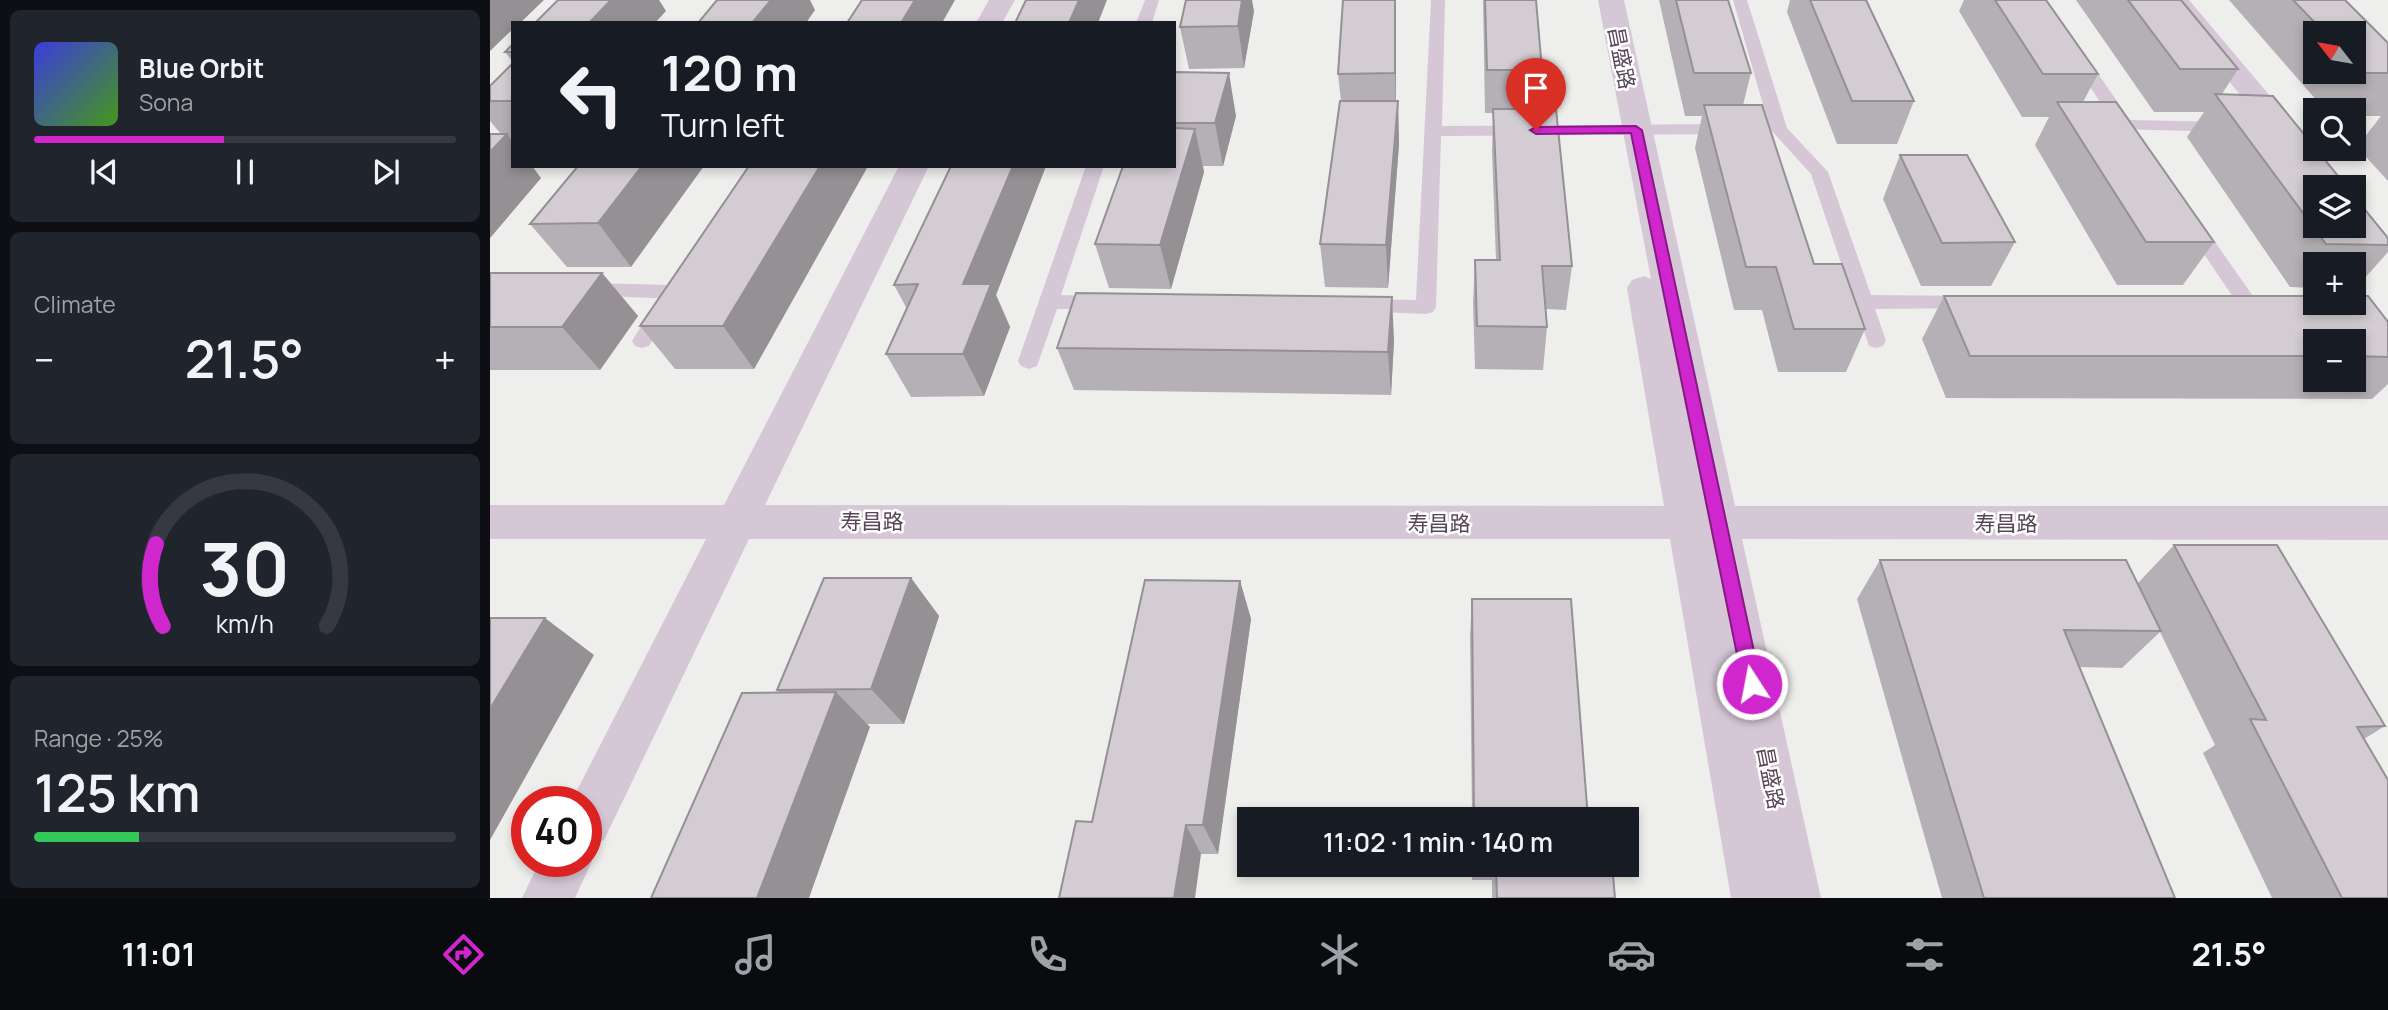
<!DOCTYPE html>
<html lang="en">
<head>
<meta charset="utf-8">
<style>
	:root { --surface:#171b24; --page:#20242c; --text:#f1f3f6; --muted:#9ea1a6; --line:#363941; --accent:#cf27cd }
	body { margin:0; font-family:Manrope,"Noto Sans SC",sans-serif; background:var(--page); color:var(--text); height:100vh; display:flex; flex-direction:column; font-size:26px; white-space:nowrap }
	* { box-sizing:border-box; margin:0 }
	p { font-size:23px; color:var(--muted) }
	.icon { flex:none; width:38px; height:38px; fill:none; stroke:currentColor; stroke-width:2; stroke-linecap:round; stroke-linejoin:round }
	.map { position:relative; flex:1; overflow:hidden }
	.sheet { display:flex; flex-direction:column; gap:10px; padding:10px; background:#0d0f14; width:490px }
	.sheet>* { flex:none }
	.banner { position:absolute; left:21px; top:21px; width:665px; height:147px; border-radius:0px; box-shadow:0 4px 10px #0003; background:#171b24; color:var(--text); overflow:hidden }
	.needle { width:46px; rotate:301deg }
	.tools { position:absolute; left:1813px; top:21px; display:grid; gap:14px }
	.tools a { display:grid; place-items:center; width:63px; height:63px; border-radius:0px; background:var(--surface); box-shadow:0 4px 10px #0003; font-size:35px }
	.speed { position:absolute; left:21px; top:786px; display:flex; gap:14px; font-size:35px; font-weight:700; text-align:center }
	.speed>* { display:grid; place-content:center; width:91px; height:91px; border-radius:50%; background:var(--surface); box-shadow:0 4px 10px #0003; line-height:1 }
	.speed .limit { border:10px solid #d22; background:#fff; color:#111 }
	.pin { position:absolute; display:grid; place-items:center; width:60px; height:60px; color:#fff; margin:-72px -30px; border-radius:50% 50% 50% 0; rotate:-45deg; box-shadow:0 0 7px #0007 }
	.pin .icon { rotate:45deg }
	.me { position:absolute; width:77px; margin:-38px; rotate:349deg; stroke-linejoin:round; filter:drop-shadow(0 0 5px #0008) }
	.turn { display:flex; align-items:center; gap:24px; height:147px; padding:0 35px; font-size:32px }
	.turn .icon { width:91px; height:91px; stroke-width:2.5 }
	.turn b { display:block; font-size:49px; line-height:60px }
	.big { font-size:52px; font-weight:600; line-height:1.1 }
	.sheet .card { flex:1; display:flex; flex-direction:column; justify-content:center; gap:10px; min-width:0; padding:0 24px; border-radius:10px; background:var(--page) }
	.sheet .dial { align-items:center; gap:0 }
	.dial svg { height:182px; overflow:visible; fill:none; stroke:var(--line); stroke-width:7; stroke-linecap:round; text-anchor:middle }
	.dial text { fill:var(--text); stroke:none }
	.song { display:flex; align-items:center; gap:21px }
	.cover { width:84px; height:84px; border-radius:10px; background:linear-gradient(135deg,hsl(240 70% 55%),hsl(100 70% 35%)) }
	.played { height:7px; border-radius:4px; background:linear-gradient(90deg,var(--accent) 45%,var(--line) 45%) }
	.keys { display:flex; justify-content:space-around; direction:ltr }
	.heat { display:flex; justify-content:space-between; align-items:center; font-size:38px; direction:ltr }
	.charge { height:10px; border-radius:5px; background:linear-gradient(90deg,#34c759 25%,var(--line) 0) }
	.trip { position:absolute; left:747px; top:807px; width:402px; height:70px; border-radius:0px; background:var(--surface); box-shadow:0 4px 10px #0003; font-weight:600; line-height:70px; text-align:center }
	.tab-bar { display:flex; height:112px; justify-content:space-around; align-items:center; background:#090b0e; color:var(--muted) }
	.tab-bar .icon { width:49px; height:49px }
	.tab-bar .active { color:var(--accent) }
	.tab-bar b { font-size:32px; color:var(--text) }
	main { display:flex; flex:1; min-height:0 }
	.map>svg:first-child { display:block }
</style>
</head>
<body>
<main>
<section class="sheet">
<div class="card">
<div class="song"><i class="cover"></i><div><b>Blue Orbit</b><p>Sona</p></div></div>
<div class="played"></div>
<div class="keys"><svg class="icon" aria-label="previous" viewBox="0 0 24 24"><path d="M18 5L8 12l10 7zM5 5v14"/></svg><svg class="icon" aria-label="pause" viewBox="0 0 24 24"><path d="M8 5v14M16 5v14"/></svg><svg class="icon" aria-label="next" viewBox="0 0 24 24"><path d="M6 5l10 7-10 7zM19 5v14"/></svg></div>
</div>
<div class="card"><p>Climate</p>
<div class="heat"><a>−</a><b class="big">21.5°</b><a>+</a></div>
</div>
<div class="card dial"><svg viewBox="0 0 100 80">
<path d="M14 69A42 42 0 1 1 86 69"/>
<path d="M14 69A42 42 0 0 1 11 33" stroke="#cf27cd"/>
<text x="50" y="56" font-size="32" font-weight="700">30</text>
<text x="50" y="72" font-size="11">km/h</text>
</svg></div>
<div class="card"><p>Range · 25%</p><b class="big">125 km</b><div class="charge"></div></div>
</section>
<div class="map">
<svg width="1898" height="898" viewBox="0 0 1898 898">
	<rect width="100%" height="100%" fill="#eeefed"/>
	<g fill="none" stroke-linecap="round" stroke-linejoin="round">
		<g fill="#d5c7d6" fill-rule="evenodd">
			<polygon points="655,0 669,0 662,23 646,23"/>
			<polygon points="941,0 955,0 952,126 1237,124 1246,129 1237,134 951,136 946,307 943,312 936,314 864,311 861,306 864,301 871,299 926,300"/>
			<polygon points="1243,0 1257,0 1297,128 1338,172 1381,295 1482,296 1489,298 1492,303 1489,308 1385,309 1396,341 1393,346 1386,348 1379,346 1321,174 1280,129"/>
			<polygon points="1587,50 1593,52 1640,120 1736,122 1745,127 1736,132 1628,129 1579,55"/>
			<polygon points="596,166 614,166 571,295 619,297 622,302 619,307 612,309 567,309 547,366 539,369 531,366 528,361"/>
			<polygon points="1702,217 1709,219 1765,299 1768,304 1765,309 1730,309 1727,304 1730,299 1743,297 1693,223 1695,219"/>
			<polygon points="98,283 184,285 191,287 194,292 191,297 184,299 91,295 88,290 91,285"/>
			<polygon points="173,301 180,303 183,308 159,346 152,348 145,346 142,341 145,336 166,303"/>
		</g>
		<polygon fill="#d5c7d6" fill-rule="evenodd" points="1672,0 1699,0 1857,187 1826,187"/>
		<g fill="#d5c7d6" fill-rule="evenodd">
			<polygon points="499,0 525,0 512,23 486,23"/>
			<polygon points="1108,0 1134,0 1245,506 1898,506 1898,540 1252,539 1331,898 1241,898 1180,539 259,539 114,840 97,847 102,861 85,898 32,898 50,861 96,861 96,802 81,802 216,539 0,539 0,505 234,505 409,166 439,166 275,505 1174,506 1137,288 1142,280 1154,276 1161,279"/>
		</g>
	</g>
	<g fill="#b5b0b5" fill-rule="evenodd">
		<polygon points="906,0 906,101 908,101 909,144 898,288 835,287 830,244 851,101 848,74"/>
		<polygon points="993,0 1046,0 1052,70 1049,109 1082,266 1076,310 1056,309 1057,327 1053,370 985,369 983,303 985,260 1006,260 1002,152 1003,113 995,113"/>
		<polygon points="1169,0 1238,0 1261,73 1253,105 1324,264 1375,329 1356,372 1288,372 1272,310 1244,310 1205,148 1212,116 1195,116"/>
		<polygon points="1300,0 1376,0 1424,101 1407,144 1347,144 1297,12"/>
		<polygon points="1474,0 1556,0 1608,74 1593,102 1724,242 1693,285 1627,285 1545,145 1559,117 1532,117 1469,11"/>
		<polygon points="1586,0 1691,0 1748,69 1732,94 1898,238 1898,252 1865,289 1864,264 1825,264 1825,288 1800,287 1697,137 1714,112 1664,112"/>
		<path d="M1739,0H1855L1898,43V181L1867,147L1891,116H1864V110H1835ZM1825,33H1864V72H1825Z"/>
		<polygon points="764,11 754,68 699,69 690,27"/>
		<polygon points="23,44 23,62 15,52"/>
		<polygon points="23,63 23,166 51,178 0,238 0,134 11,134 0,121 0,86"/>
		<polygon points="684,72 746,116 733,166 713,166 714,172 681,289 619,288 605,244 684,166"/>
		<polygon points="1410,155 1525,242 1501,286 1431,286 1393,199"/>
		<polygon points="88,166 141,267 77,267 40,224"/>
		<polygon points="259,166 378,166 264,369 185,369 150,326"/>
		<polygon points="461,166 556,166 506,295 520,327 494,396 421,397 396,354 417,309 404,285"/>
		<polygon points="0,273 112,273 148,316 110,370 0,370"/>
		<path d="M1454,296L1898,322V384L1882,399L1456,398L1432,339ZM1825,341H1864V380H1825Z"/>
		<polygon points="904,340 901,395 584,390 567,348"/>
		<polygon points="1684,545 1895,726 1874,739 1898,898 1782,898 1713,753 1725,745 1670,632 1632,668 1589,667 1685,898 1452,898 1367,599 1390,560 1648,583"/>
		<polygon points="421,578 449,616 414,724 377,724 380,727 290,693 287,690"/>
		<polygon points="750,581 761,619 728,854 711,854 602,822"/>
		<polygon points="982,599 1098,819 982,819 980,636"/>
		<polygon points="982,864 1122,864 1125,898 1002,898 1002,880 982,880"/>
	</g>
	<g fill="#949094">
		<polygon points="0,0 54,0 30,23 23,23 23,29 0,51"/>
		<polygon points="121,0 169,0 176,11 165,23 99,23"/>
		<polygon points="281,0 320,0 325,10 316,23 262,23"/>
		<polygon points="425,0 465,0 452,23 411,23"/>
		<polygon points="589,0 617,0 608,23 579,23"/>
		<polygon points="752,0 762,0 764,11 754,68 748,26"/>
		<polygon points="905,0 906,0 906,116 905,73"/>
		<polygon points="739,73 746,116 733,166 725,123"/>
		<polygon points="908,101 909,144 898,288 896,245"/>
		<polygon points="705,129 714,172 681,289 670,245"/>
		<polygon points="17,134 23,142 23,166 42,166 51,178 0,238 0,152"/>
		<polygon points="152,166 214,166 141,267 108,223"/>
		<polygon points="330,166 378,166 264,369 233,326"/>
		<polygon points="523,166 556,166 506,295 520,327 494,396 473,354 473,284"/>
		<polygon points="112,273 148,316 110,370 72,327"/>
		<polygon points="902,297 904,340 901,395 898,352"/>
		<polygon points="421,578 449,616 414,724 381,689"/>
		<polygon points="750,581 761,619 728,854 713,825"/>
		<polygon points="55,618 104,655 0,840 0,709"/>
		<polygon points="346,692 380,727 319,898 267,898"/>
		<polygon points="696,825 711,854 705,898 684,898"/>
	</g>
	<g fill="#d3cdd3" stroke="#949094" stroke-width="2">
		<polygon points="68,0 121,0 99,23 45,23"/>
		<polygon points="227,0 281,0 262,23 208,23"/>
		<polygon points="372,0 425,0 411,23 357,23"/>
		<polygon points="536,0 589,0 579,23 525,23"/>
		<polygon points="696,0 752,0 748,26 690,27"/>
		<polygon points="853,0 905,0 905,73 848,74"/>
		<polygon points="995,0 1046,0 1052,70 997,70"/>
		<polygon points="1186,0 1238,0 1261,73 1204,73"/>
		<polygon points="1320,0 1376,0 1424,101 1362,101"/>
		<polygon points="1505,0 1556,0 1608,74 1553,74"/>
		<polygon points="1638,0 1691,0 1748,69 1690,69"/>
		<polygon points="1803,0 1855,0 1898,43 1898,73 1872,73 1864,64 1864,33 1835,33"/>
		<polygon points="23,44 23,52 15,52"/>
		<polygon points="23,63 23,101 0,101 0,86"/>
		<polygon points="684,72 739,73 725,123 684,123"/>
		<polygon points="1725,94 1783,96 1857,187 1825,187 1825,226 1864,226 1864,196 1898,238 1898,245 1836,244"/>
		<polygon points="850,101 908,101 896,245 830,244"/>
		<polygon points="1567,102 1626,102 1724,242 1656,242"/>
		<polygon points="1214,105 1272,105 1324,264 1352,264 1375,329 1304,329 1286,267 1256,267"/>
		<polygon points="1003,109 1066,109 1082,266 1052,266 1057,327 987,326 985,260 1010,260"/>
		<polygon points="684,128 705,129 670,245 605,244 633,166 684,166"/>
		<polygon points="0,134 17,134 0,152"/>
		<polygon points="1410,155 1477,155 1525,242 1452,243"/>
		<polygon points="88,166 152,166 108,223 40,224"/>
		<polygon points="259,166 330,166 233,326 150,326"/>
		<polygon points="461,166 523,166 473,284 501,284 473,354 396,354 428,284 404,285"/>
		<polygon points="0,273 112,273 72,327 0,327"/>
		<polygon points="586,293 902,297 898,352 567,348"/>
		<polygon points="1454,296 1825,296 1825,303 1864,303 1864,296 1878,296 1898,322 1898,357 1864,356 1864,341 1825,341 1825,356 1480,356"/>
		<polygon points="1684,545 1787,545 1895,726 1867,727 1898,780 1898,898 1852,898 1760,719 1776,720"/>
		<polygon points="1390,560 1636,560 1671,631 1574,630 1685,898 1494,898"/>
		<polygon points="334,578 421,578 381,689 287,690"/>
		<polygon points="655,580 750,581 713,825 696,825 684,898 569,898 586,821 602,822"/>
		<polygon points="982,599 1081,599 1098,819 984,819"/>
		<polygon points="0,618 55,618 0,709"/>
		<polygon points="346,692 267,898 161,898 252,693"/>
		<polygon points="1006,864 1122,864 1125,898 1007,898"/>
	</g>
	<polygon fill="#cf27cd" stroke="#871985" stroke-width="2" points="1146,126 1152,130 1271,684 1269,690 1262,693 1255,690 1253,684 1141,133 1046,134 1040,130 1046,127"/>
	<g text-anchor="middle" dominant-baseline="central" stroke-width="5" stroke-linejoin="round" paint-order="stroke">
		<g font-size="21" fill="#574759" stroke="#fff">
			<text transform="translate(1132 58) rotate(79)">昌盛路</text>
			<text x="382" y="521">寿昌路</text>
			<text x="949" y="523">寿昌路</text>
			<text x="1516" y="523">寿昌路</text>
			<text transform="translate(1281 778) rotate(79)">昌盛路</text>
		</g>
	</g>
</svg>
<div class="tools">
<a><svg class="needle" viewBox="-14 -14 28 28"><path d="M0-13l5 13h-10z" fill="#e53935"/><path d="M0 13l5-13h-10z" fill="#9ea1a6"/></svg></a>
<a><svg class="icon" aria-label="search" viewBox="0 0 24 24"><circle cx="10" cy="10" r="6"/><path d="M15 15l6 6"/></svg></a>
<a><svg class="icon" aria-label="layers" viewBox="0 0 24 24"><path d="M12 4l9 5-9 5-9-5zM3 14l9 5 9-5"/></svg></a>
<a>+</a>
<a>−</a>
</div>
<div class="speed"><div class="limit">40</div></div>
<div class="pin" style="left:1046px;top:130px;background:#d93025"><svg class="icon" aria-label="arrive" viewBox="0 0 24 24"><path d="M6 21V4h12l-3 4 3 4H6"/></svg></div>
<svg class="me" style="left:1262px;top:684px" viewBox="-20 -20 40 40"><circle r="17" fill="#cf27cd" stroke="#fff" stroke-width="3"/><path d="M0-11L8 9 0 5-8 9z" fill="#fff"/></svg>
<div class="trip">11:02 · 1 min · 140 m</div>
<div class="banner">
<div class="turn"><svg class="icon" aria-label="left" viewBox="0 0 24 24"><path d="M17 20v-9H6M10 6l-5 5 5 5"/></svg><div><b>120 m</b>Turn left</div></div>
</div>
</div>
</main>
<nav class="tab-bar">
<b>11:01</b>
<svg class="icon active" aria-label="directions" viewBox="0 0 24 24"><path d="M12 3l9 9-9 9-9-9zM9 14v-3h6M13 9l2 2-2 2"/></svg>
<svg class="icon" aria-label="music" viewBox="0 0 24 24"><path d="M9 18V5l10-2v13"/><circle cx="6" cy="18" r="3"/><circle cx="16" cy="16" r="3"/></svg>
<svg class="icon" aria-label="phone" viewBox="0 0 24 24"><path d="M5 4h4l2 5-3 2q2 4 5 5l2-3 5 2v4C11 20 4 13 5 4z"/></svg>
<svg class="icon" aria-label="climate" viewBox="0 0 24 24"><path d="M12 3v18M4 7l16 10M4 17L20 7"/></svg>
<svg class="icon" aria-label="car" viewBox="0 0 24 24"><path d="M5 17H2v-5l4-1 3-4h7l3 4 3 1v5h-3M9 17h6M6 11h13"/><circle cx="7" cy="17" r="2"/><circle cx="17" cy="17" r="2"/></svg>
<svg class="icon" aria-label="filters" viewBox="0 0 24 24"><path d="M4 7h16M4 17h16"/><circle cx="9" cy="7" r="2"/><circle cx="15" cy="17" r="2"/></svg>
<b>21.5°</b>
</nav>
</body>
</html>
